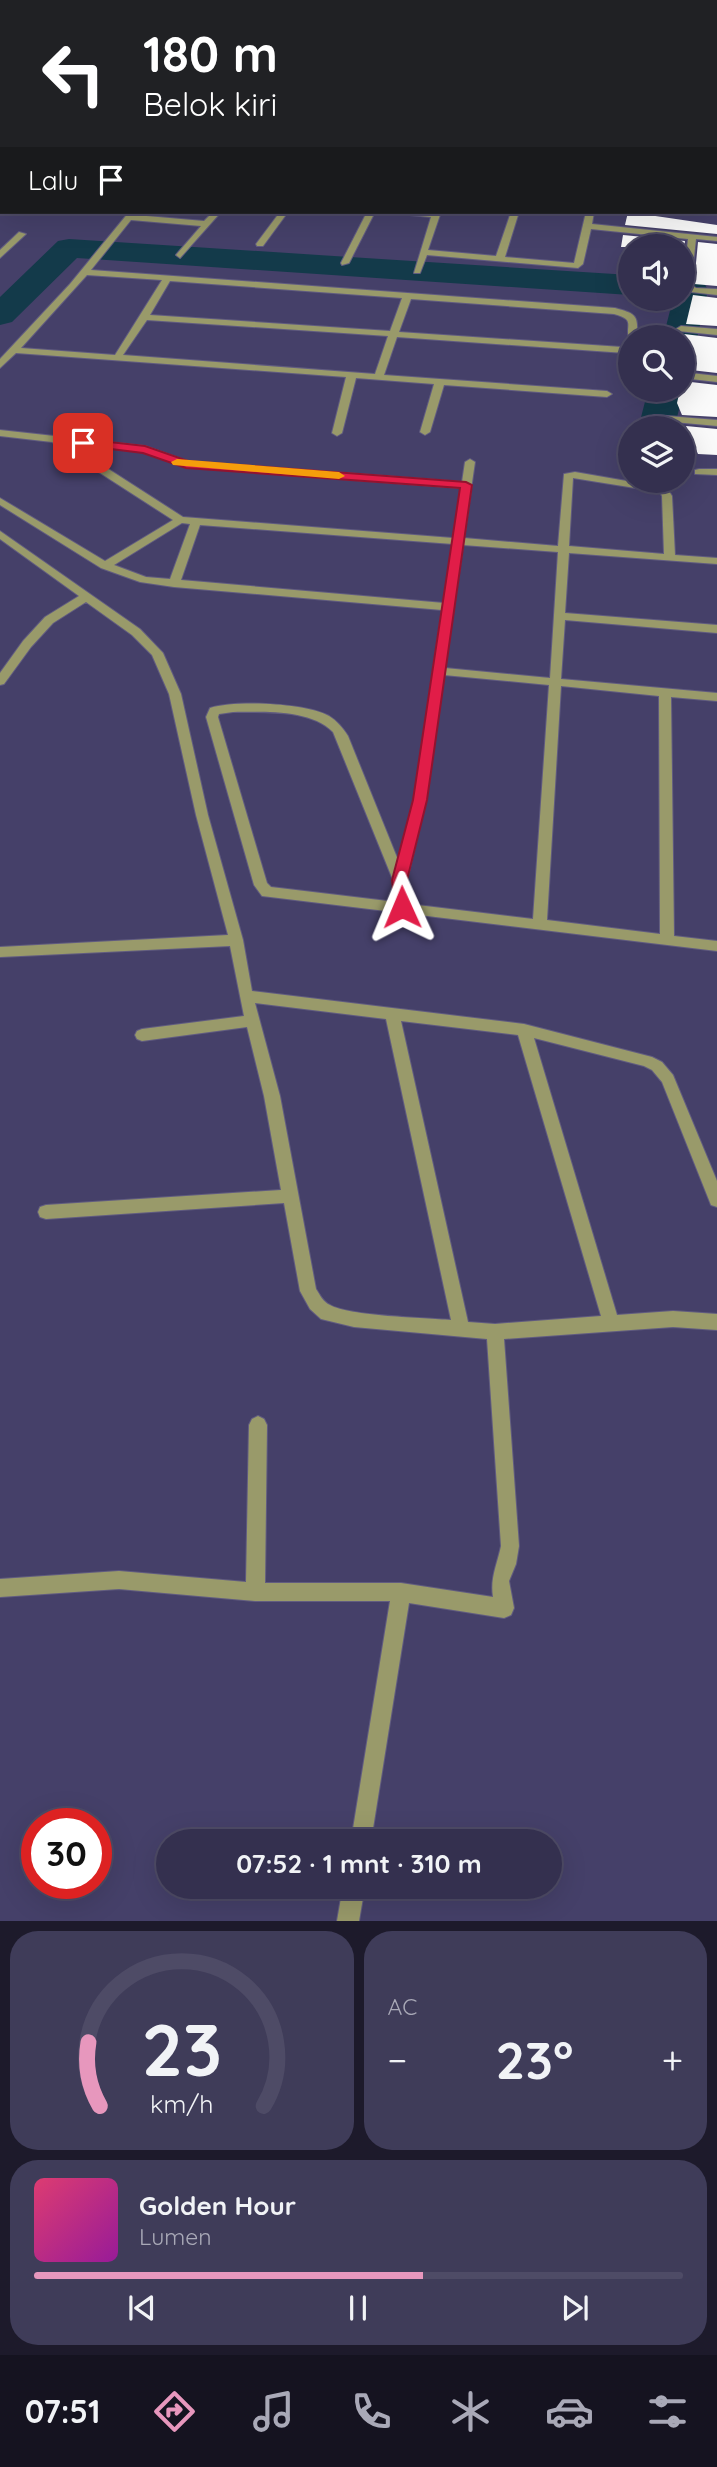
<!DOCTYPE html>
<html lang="id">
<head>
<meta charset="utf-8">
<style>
	:root { --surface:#34304f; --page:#3f3c59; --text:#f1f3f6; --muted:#a9a9b7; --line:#4e4b66; --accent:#e797bd }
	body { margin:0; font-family:Quicksand,sans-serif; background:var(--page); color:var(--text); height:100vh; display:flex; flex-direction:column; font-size:26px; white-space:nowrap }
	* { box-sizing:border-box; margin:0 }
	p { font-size:23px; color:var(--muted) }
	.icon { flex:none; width:38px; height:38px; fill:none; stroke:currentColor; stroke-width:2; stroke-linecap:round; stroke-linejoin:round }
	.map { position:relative; height:1921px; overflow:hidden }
	.panel { display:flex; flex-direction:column; gap:10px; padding:10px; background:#1d1a2b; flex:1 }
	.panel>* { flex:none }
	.hud { position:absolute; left:0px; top:0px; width:718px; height:214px; box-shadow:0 7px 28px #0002,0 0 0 2px var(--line); background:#202124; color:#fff; overflow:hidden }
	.fabs { position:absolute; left:618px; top:234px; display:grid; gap:14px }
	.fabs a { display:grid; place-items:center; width:77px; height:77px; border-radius:50%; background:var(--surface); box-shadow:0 7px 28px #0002,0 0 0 2px var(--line); font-size:35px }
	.speed { position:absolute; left:21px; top:1808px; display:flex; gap:14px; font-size:35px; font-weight:700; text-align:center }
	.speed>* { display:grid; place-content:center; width:91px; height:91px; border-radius:50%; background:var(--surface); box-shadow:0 7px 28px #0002,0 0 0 2px var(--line); line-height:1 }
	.speed .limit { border:10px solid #d22; background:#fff; color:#111 }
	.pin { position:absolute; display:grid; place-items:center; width:60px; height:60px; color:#fff; margin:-30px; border-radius:14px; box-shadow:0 4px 10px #0006 }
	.me { position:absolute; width:77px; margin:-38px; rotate:359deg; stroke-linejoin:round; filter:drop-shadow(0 0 5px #0008) }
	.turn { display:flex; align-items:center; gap:24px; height:147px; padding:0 28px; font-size:32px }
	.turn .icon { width:91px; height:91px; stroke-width:2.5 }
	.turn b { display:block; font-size:49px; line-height:60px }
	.then { display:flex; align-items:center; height:66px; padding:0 28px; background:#0003; gap:14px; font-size:26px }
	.big { font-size:52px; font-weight:700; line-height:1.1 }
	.panel .widget { flex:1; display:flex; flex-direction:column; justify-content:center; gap:10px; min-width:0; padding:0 24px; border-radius:28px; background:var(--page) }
	.panel .dial { align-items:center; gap:0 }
	.dial svg { height:182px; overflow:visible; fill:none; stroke:var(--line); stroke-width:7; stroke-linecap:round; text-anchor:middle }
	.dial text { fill:var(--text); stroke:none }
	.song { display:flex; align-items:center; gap:21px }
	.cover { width:84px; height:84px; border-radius:10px; background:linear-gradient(135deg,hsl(340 70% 55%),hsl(300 70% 35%)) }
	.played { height:7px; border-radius:4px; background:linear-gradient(90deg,var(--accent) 60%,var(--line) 60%) }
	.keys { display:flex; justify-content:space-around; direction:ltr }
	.heat { display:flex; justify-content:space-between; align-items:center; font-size:38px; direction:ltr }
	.panel .tiles { flex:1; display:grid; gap:10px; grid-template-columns:1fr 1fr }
	.widget:last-child { grid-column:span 2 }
	.trip { position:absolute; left:156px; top:1829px; width:406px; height:70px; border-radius:35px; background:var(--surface); box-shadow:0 7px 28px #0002,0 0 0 2px var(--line); font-weight:700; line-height:70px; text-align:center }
	.tab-bar { display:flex; height:112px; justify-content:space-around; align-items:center; background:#151320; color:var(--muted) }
	.tab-bar .icon { width:49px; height:49px }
	.tab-bar .on { color:var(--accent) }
	.tab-bar b { font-size:32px; color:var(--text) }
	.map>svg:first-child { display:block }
</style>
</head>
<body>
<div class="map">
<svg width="717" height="1921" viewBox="0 0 717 1921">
	<rect width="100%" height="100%" fill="#454069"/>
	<polygon fill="#8f624b" points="72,0 525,0 70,1"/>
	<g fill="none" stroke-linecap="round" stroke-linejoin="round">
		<polyline stroke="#56717f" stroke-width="4.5" points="226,0 232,2"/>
		<g fill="#133a4a" fill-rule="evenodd">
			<polygon points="315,0 345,0 314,2"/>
			<polygon points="69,239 630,275 630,295 77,258 12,322 0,325 0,297 58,241"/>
			<polygon points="682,279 704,283 708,290 697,338 692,345 682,348 682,338 663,338 673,299 682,299"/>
			<polygon points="682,388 684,390 674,429 638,429 648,390 682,390"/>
		</g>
	</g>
	<g fill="#fafafa">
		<polygon points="628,212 717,225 717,234 625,225"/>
		<polygon points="623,235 685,241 682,266 682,247 621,247"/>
		<polygon points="698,242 717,244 717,286 694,284"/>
		<polygon points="693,295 717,298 717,326 686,324"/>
		<polygon points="684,334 717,338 717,373 682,369"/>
		<polygon points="682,381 717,385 717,417 682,415 677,403 680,390 682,390"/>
		<polygon points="686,426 717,429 717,455 698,454"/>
	</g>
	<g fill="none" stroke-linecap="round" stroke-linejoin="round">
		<defs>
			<g id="street">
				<polygon points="70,0 93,2 67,2"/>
				<rect x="153" y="0" width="6" height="2"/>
				<polygon points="451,0 528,0 446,2"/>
				<rect x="586" y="0" width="6" height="2"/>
				<rect x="627" y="0" width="6" height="2"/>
				<rect x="682" y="0" width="6" height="2"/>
				<rect x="0" y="39" width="2" height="4"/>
				<rect x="0" y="62" width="2" height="4"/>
				<rect x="716" y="63" width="1" height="4"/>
				<rect x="0" y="89" width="2" height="4"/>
				<rect x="716" y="89" width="1" height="4"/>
				<polygon points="0,103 2,103 0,110"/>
				<rect x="716" y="118" width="1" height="4"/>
				<rect x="716" y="146" width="1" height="4"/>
				<rect x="716" y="177" width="1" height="4"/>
				<rect x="716" y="206" width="1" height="5"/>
				<path d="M129,212H137L135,215L204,221L213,212H221L180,258L176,255L201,226L131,220L91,270L615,308C637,314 638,315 637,338H630L629,340C625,324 636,320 614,314L411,299L399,332L622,347L630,340V349L625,353L397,337L384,375L607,391L612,394L607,397L444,385L430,432L425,435L420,432L434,384L356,378L342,433L337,436L332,433L346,377L16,353L0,368V359L70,284ZM87,275L162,280L115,355L21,348ZM170,281L402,298L390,331L150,315ZM147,320L388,336L375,374L123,355Z"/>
				<polygon points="280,212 288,212 263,246 257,246 256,244"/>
				<polygon points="367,212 375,212 349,263 342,265 341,263"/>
				<polygon points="395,212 441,212 428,250 496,256 511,212 519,212 505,257 574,263 586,212 594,212 592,224 717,237 717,241 696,239 691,285 696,288 717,289 717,295 691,292 683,286 688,239 591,229 583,264 578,268 427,255 420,273 414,273 431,217 399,214"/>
				<polygon points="19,232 26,234 0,258 0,250"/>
				<polygon points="681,326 717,329 717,335 678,331 676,329"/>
				<polygon points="682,372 717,376 717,382 682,378"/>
				<polygon points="655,415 717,420 717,426 652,420 652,416"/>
				<path d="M0,430L145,446L187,461L462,482L465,462L470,459L475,462L464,538L558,546L564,474L575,472L667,488L672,496L675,555L717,558V564L569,553L565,613L717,625V633L565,620L561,679L717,693V701L671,697L674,936L717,941V951L262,896L254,885L206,717L210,708C236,700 305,703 329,716C337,721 343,728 348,736L398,860L414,800L442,610L174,587L140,582L101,568L0,505V498L105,561L173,520L52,442L0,436ZM68,443L143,452L186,467L461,488L453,538L183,517ZM573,478L660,492L662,496L664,554L569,546ZM182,523L190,524L170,579L146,577L114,565ZM200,525L453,544L444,603L181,580ZM463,545L558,552L550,678L445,668ZM444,675L549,685L533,919L409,904L407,880L426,800ZM561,686L659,696L660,934L547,920ZM233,712C264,712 310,709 333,732L393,880L396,902L271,887L267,883L218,717L219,714Z"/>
				<polygon points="699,469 717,469 717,475 695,474 695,470"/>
				<path d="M0,531L140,629L163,653L181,694L208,815L243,940L252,991L524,1024L652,1057L662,1062L673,1075L717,1181V1207L711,1205L662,1082L652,1070L644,1066L534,1038L617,1315L673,1311L717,1314V1330L673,1327L504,1339L519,1546L516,1564L509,1581L514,1608L511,1615L504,1618L409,1603L371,1841H351L390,1601H255L119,1589L0,1597V1579L119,1571L246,1582L249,1425L252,1419L258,1416L264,1419L267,1425L265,1583H401L493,1597C490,1578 497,1565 501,1546L487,1339L354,1327L321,1319L310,1309L300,1291L284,1203L46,1219L40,1217L38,1212L40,1207L46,1205L281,1190L264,1096L247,1027L142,1041L137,1039L135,1035L137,1031L142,1029L244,1016L230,946L0,957V947L228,935L196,815L169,694L152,655L132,635L86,602L53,623L31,647L4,684L0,685V673L23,641L45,617L79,596L0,539ZM255,1003L386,1019L451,1320C425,1318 349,1316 330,1305C323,1302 320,1295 316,1289L280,1096ZM401,1021L518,1035L601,1316L495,1324L468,1322Z"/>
				<polygon points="343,1886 365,1886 359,1921 337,1921"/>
			</g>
		</defs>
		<use href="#street" stroke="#615c80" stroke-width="2"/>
		<use href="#street" fill="#999a6a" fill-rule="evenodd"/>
	</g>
	<polygon fill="#e11d48" stroke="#92132f" stroke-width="2" points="83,439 145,446 188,461 466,482 472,485 427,800 407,880 410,907 408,911 402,913 395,907 392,880 413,800 460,488 186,468 143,453 79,445 77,443"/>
	<polygon fill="#f59e0b" points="177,459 339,472 345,476 339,479 173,465 171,462"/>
</svg>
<div class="fabs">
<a><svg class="icon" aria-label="sound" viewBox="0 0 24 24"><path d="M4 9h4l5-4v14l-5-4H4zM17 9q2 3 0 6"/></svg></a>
<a><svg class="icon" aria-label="search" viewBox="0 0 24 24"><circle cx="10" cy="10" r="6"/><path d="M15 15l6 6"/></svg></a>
<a><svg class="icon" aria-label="layers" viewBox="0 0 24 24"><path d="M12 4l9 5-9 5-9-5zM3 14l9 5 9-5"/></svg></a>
</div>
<div class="speed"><div class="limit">30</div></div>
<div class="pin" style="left:83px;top:443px;background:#d93025"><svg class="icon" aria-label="arrive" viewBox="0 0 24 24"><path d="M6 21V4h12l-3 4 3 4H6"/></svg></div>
<svg class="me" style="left:402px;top:907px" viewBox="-20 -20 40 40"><path d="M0-17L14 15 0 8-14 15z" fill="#e11d48" stroke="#fff" stroke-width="4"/></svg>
<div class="trip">07:52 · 1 mnt · 310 m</div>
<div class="hud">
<div class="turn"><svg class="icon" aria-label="left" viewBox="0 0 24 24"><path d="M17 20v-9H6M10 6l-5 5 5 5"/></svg><div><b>180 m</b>Belok kiri</div></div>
<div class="then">Lalu<svg class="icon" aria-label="arrive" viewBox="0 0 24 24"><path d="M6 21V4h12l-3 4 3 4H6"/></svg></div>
</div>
</div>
<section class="panel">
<div class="tiles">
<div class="widget dial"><svg viewBox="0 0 100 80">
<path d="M14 69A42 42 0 1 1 86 69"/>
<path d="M14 69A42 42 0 0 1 9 41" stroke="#e797bd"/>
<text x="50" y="56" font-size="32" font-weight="700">23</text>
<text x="50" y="72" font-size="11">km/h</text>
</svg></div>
<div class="widget"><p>AC</p>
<div class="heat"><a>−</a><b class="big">23°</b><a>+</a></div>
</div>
<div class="widget">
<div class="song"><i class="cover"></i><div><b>Golden Hour</b><p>Lumen</p></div></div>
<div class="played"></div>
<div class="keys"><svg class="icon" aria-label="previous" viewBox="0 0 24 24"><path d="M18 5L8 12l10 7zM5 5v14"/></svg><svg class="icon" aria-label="pause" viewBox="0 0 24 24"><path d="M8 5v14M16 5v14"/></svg><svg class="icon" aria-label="next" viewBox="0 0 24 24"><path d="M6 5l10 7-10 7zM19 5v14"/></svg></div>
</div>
</div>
</section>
<nav class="tab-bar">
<b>07:51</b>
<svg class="icon on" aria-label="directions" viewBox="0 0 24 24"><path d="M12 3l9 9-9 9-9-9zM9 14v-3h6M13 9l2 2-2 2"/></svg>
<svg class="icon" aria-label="music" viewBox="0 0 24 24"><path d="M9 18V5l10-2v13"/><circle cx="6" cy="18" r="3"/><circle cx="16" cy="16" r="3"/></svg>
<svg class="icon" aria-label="phone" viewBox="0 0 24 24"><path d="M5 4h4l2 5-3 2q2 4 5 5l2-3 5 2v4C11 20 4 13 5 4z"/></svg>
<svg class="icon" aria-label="climate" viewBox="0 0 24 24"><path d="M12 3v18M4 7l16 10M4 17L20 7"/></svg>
<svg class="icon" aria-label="car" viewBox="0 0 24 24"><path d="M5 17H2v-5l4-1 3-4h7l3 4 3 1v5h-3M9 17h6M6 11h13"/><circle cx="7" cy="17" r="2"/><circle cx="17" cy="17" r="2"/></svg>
<svg class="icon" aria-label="filters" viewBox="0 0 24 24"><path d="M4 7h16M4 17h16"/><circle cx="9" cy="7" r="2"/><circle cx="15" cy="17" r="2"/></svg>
</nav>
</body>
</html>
